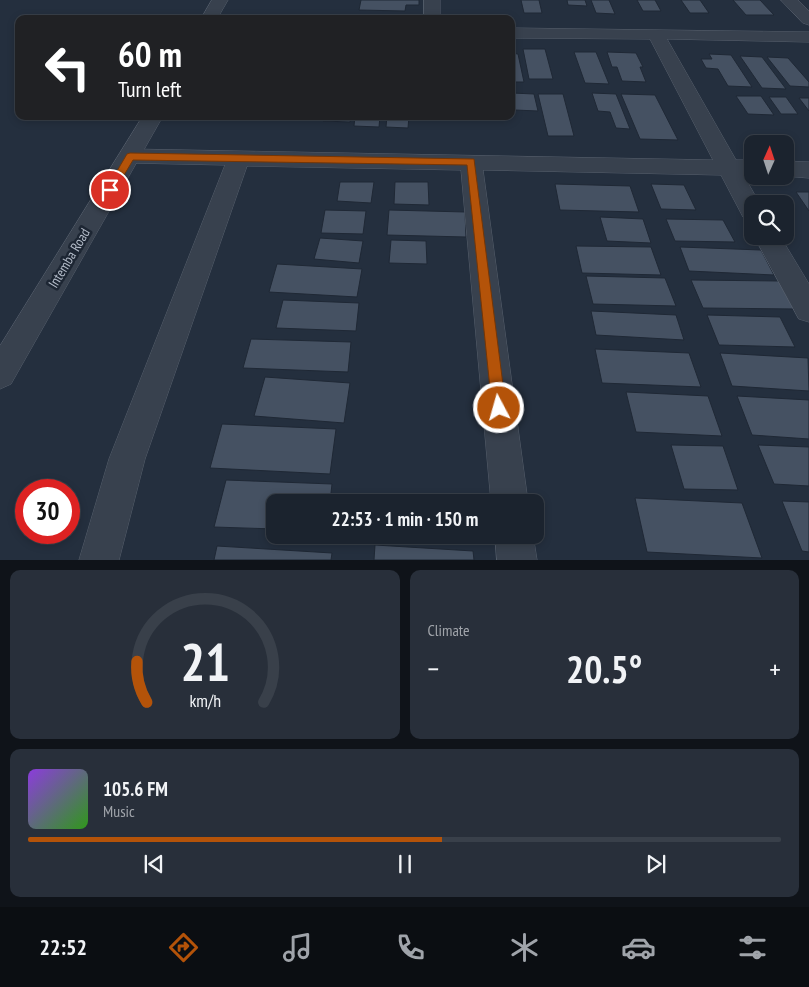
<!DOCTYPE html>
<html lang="en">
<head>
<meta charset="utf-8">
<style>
	:root { --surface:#1b232e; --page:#282f3a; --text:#f1f3f6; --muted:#a0a4aa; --line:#39404a; --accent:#b45309 }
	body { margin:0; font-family:"PT Sans Narrow",sans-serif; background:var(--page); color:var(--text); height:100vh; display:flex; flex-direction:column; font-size:19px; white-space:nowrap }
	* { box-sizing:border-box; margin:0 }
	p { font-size:16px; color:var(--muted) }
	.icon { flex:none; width:28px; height:28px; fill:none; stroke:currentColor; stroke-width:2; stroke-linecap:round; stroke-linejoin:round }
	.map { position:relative; height:560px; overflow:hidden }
	.side { display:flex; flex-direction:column; gap:10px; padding:10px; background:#0f1319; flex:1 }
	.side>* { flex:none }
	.banner { position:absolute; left:15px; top:15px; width:500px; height:105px; border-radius:10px; box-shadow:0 2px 8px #0003,0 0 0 1px var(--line); background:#202124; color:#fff; overflow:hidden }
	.needle { width:32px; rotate:3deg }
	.fabs { position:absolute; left:744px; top:135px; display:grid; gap:10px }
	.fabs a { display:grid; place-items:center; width:50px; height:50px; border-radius:10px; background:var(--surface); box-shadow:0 2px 8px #0003,0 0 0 1px var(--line); font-size:25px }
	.speed { position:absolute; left:15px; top:479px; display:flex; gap:10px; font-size:25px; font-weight:700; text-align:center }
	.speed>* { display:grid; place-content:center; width:65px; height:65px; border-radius:50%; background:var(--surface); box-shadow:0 2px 8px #0003,0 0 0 1px var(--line); line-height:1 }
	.speed .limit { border:8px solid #d22; background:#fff; color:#111 }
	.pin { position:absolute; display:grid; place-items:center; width:42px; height:42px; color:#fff; margin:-21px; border:2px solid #fff; border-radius:50%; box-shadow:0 1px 5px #0007 }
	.me { position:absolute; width:55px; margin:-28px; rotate:354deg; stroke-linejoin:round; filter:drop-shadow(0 0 4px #0008) }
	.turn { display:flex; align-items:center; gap:18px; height:105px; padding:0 20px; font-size:22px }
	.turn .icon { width:65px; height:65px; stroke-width:2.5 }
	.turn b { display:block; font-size:35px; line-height:42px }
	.big { font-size:38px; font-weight:700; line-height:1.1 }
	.side .tile { flex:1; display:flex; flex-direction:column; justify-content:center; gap:8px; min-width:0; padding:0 18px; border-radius:10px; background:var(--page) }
	.side .dial { align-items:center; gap:0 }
	.dial svg { height:130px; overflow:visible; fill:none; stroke:var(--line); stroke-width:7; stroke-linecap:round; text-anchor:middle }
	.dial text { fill:var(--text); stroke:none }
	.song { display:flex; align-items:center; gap:15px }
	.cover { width:60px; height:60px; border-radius:8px; background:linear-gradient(135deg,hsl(270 70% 55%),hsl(110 70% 35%)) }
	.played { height:5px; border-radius:2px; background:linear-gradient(90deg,var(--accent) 55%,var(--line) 55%) }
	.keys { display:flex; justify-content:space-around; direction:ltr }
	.heat { display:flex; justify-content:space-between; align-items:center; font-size:28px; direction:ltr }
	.side .tiles { flex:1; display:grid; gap:10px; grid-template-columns:1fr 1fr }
	.tile:last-child { grid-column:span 2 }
	.trip { position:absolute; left:266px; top:494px; width:278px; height:50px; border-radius:10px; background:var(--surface); box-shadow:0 2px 8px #0003,0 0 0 1px var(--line); font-weight:700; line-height:50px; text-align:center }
	.tab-bar { display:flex; height:80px; justify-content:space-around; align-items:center; background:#0b0e12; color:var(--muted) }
	.tab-bar .icon { width:35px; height:35px }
	.tab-bar .current { color:var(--accent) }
	.tab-bar b { font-size:22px; color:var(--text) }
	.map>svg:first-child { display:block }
</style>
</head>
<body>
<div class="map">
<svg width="809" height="560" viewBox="0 0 809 560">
	<rect width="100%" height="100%" fill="#242f3e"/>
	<g fill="#455162" stroke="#1f2835">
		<polygon points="361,0 419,0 419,5 406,5 405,11 359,10"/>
		<polygon points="521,0 539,0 542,13 524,13"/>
		<polygon points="567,0 585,0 587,6 568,5"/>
		<polygon points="591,0 609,0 615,14 596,13"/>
		<polygon points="637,0 655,0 661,11 643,11"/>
		<polygon points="681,0 700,0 709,13 690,13"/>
		<polygon points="733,0 760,0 774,15 746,15"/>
		<polygon points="523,49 545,49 553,79 529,79"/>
		<polygon points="574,52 596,52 609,84 585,83"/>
		<polygon points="607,52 636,53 643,67 640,67 646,82 622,81 617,67 612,67"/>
		<polygon points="511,53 518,54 524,82 511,82"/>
		<polygon points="709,54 731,55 752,87 728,86 718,69 706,68 701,59 712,59"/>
		<polygon points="740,56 762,57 786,89 762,88"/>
		<polygon points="767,57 788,58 809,82 809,87 790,86"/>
		<polygon points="512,93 534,94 538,111 515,110"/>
		<polygon points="592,93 616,94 630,129 616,128 610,112 598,111"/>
		<polygon points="538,94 563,94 574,136 548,136"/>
		<polygon points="621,94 655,95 678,140 640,139"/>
		<polygon points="736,96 761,96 774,115 748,114"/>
		<polygon points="769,97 786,97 798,114 781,114"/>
		<polygon points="799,98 809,98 809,111"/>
		<polygon points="324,116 351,116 350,122 323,121"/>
		<polygon points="355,116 380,116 379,127 354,126"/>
		<polygon points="387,116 409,116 408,128 386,127"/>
		<polygon points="340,182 374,182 371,203 337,201"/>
		<polygon points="395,182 428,182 429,205 394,204"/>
		<polygon points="555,184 630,186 639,212 560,210"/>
		<polygon points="651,184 684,185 696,210 661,209"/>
		<polygon points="796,192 809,192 809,211"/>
		<polygon points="325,210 366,211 363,234 321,233"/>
		<polygon points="389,210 465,212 466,237 387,235"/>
		<polygon points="600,217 643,219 651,243 607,241"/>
		<polygon points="666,219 723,220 735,242 675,241"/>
		<polygon points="320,238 363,241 359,263 314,259"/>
		<polygon points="391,240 426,241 427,264 389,263"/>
		<polygon points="576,246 651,247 661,275 582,273"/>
		<polygon points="680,247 761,250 774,275 689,271"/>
		<polygon points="277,264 362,269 357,297 269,292"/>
		<polygon points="586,276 665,278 676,306 593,304"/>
		<polygon points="691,280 779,281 796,309 703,308"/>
		<polygon points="283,300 359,303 356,331 276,328"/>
		<polygon points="591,311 676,315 684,340 596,335"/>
		<polygon points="707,315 780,317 795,347 719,345"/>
		<polygon points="251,339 351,342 348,372 243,368"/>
		<polygon points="595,349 689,353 701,387 602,383"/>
		<polygon points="720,353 808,358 809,391 732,386"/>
		<polygon points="265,377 350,383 344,423 254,416"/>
		<polygon points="626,392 708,396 722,436 636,432"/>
		<polygon points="737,396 809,400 809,439 752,435"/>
		<polygon points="222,424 336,429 330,474 210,468"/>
		<polygon points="671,445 723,446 738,490 684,489"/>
		<polygon points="758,445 809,447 809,486 774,484"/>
		<polygon points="226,480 332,484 330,502 275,502 275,529 214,527"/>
		<polygon points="635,498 742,503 762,558 647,552"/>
		<polygon points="782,501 809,502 809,552 802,551"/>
		<polygon points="375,545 473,551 474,560 374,560"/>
		<polygon points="217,546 332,553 331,560 214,560"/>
	</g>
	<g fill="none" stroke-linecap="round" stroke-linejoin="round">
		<defs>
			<g id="minor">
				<rect x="424" y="0" width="16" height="19"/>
				<polygon points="781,0 798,0 809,11 809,25 803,23"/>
				<polygon points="511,28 809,32 809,42 667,39 736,160 752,160 752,176 744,176 760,204 752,204 752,220 743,217 721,175 483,170 528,502 491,502 461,170 247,166 145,459 119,560 79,560 109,459 225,165 130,163 122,161 119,156 122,151 130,149 713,160 650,39 511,38"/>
				<polygon points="785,161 809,162 809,178 783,176 785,176"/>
				<polygon points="754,236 780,236 809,284 809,322 799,319"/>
				<polygon points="495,535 533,535 537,560 497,560"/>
			</g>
			<g id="tertiary">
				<polygon points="212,0 228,0 217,19 201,19"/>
				<polygon points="143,116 163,116 11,384 0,389 0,346"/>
			</g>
		</defs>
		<use href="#minor" stroke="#565f6c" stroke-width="1"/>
		<use href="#tertiary" stroke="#565f6c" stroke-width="1"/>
		<use href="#minor" fill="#38414e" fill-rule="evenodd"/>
		<use href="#tertiary" fill="#38414e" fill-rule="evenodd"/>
	</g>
	<polygon fill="#b45309" stroke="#753606" points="130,153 474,159 506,408 504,413 499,415 494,413 492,408 467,165 133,160 114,192 107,192 107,188 127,154"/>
	<g text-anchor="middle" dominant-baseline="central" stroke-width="5" stroke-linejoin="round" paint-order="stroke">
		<g font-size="14" fill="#b4bcc9" stroke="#1d2633">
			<text transform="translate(69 258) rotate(-59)">Intemba Road</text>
		</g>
	</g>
</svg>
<div class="fabs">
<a><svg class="needle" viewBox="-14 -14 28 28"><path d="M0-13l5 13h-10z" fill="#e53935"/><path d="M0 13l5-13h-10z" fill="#a0a4aa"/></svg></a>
<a><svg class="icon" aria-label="search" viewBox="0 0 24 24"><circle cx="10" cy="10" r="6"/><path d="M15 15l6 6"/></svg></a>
</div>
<div class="speed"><div class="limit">30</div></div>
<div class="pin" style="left:110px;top:190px;background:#d93025"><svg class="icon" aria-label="arrive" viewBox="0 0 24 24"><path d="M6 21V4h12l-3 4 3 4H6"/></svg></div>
<svg class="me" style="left:499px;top:408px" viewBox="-20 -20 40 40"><circle r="17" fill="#b45309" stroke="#fff" stroke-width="3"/><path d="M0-11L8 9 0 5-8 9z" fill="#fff"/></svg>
<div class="trip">22:53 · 1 min · 150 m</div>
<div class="banner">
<div class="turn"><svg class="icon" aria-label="left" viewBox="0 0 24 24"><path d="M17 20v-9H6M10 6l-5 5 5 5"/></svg><div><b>60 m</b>Turn left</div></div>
</div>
</div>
<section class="side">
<div class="tiles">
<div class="tile dial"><svg viewBox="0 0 100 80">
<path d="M14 69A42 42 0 1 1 86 69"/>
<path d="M14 69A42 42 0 0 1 8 44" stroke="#b45309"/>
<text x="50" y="56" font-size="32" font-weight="700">21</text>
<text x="50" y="72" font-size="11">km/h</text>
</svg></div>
<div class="tile"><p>Climate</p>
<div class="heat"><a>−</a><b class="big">20.5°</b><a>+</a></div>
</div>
<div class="tile">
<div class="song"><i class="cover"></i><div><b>105.6 FM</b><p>Music</p></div></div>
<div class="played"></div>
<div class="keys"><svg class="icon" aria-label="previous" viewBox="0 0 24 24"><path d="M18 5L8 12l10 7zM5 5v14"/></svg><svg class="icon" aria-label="pause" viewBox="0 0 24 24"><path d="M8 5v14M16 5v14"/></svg><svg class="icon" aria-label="next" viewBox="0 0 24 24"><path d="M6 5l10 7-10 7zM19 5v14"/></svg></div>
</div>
</div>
</section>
<nav class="tab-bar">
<b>22:52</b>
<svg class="icon current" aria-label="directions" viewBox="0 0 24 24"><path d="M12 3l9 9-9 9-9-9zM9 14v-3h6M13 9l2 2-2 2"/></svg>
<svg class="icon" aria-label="music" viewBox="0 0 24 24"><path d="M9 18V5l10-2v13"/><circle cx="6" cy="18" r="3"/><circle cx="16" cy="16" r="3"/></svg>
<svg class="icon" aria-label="phone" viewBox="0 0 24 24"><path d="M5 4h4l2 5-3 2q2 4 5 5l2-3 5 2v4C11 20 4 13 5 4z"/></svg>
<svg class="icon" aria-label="climate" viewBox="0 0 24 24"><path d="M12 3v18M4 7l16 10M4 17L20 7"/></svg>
<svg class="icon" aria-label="car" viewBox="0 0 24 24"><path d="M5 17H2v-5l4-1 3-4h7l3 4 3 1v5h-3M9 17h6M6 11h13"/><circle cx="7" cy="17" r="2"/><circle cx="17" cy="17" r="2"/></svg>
<svg class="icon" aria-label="filters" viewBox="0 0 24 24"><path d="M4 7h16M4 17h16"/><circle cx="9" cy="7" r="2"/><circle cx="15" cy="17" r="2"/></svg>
</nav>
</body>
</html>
